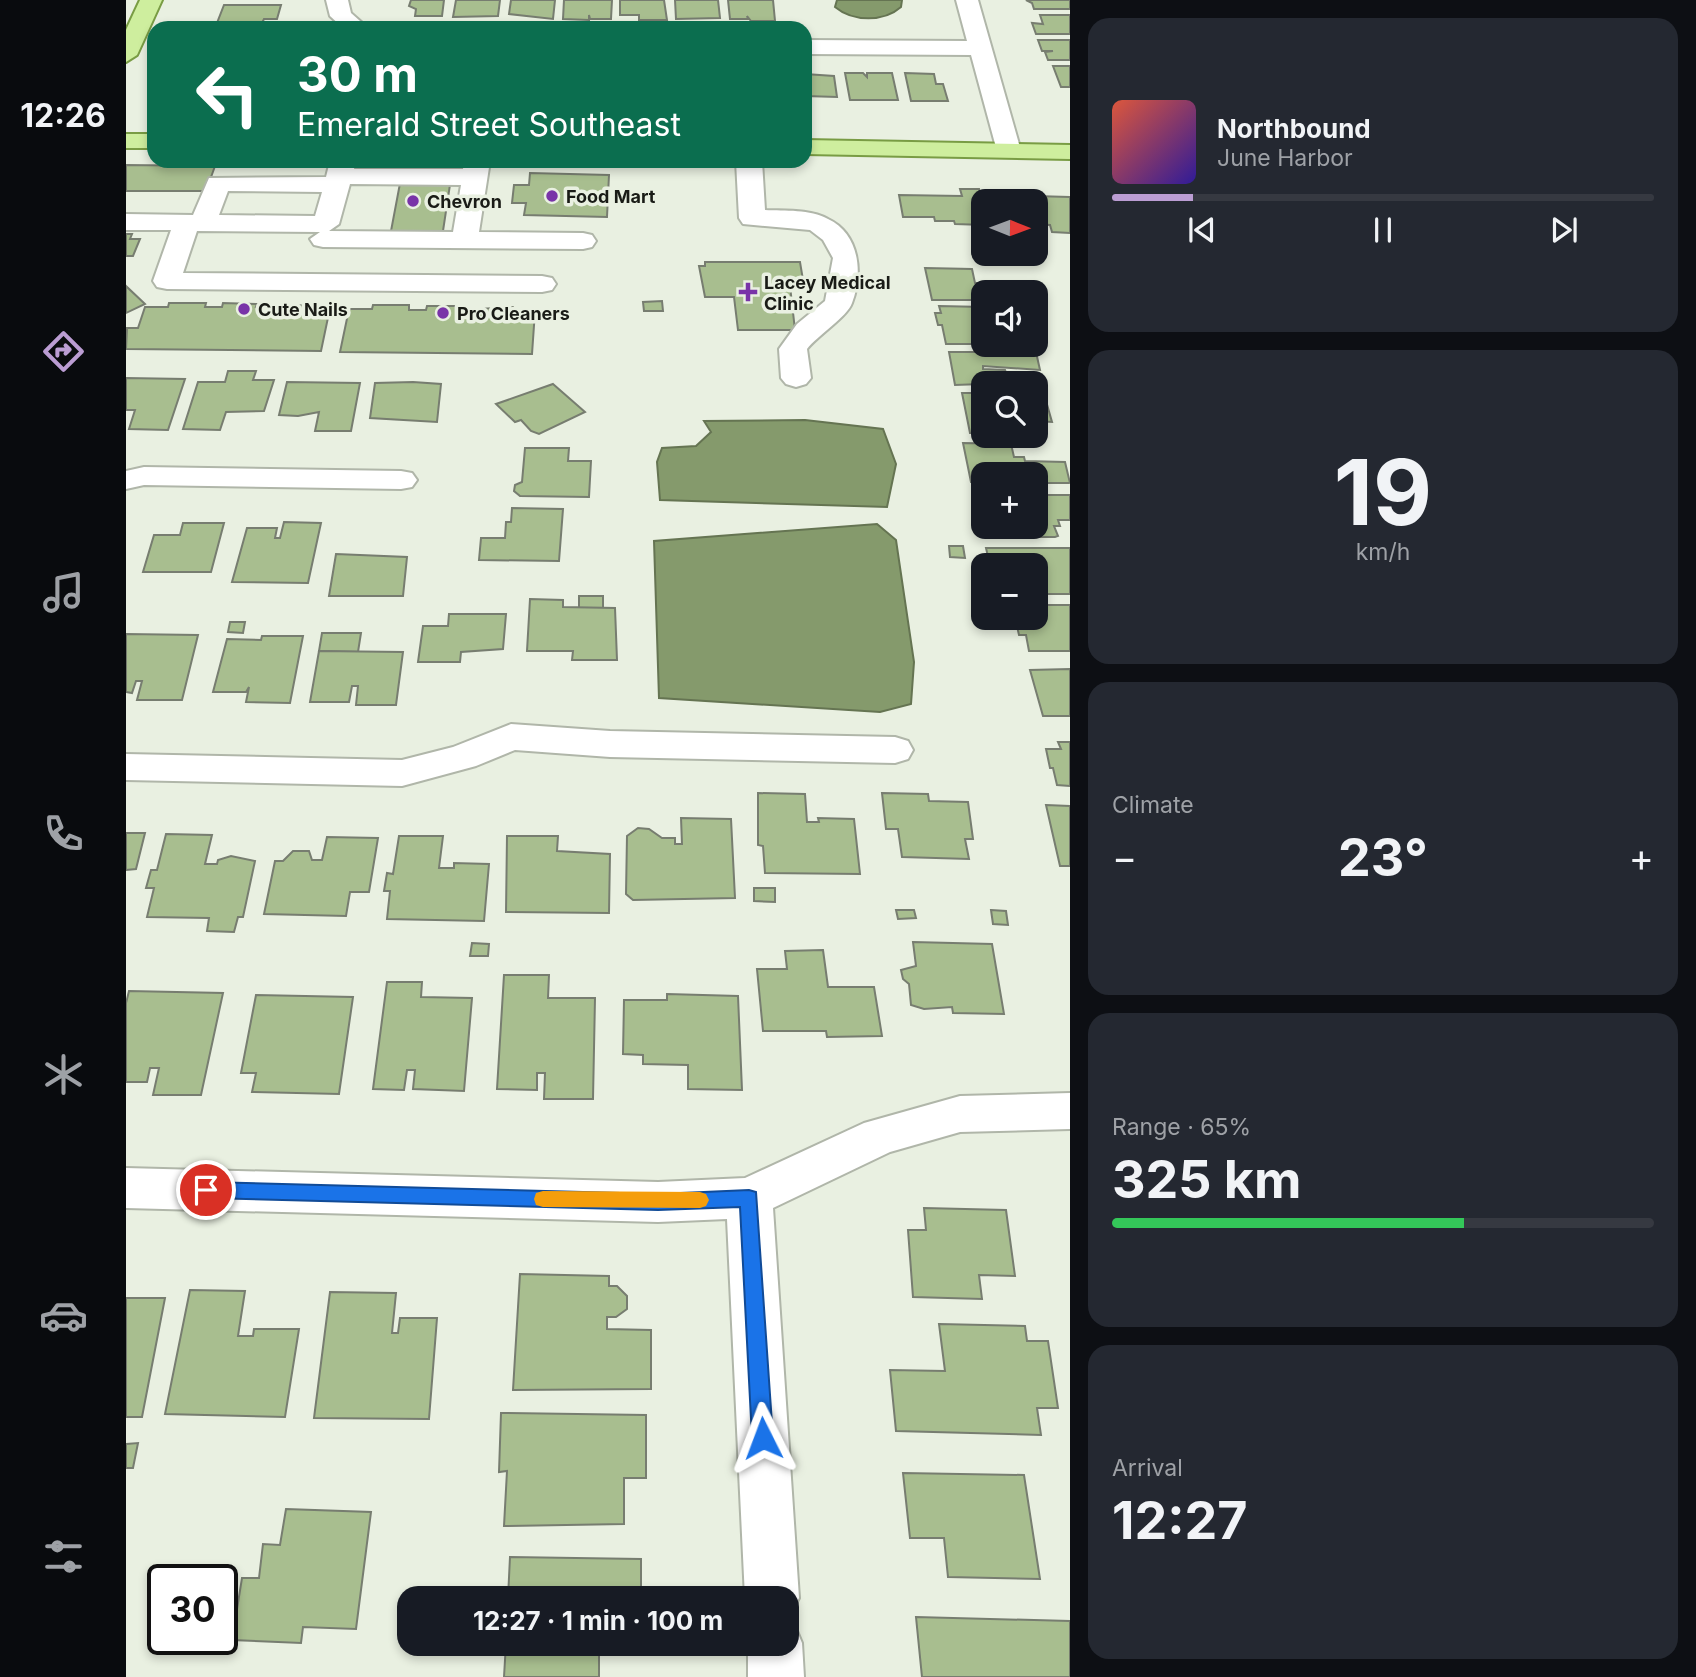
<!DOCTYPE html>
<html lang="en">
<head>
<meta charset="utf-8">
<style>
	:root { --surface:#171b24; --page:#242831; --text:#f1f3f6; --muted:#9ea1a6; --line:#363941; --accent:#bb9dd3 }
	body { margin:0; font-family:Inter,sans-serif; background:var(--page); color:var(--text); height:100vh; display:flex; flex-direction:column; font-size:26px; white-space:nowrap }
	* { box-sizing:border-box; margin:0 }
	p { font-size:23px; color:var(--muted) }
	.icon { flex:none; width:38px; height:38px; fill:none; stroke:currentColor; stroke-width:2; stroke-linecap:round; stroke-linejoin:round }
	.map { position:relative; flex:1; overflow:hidden }
	.sheet { display:flex; flex-direction:column; gap:18px; padding:18px; background:#0d0f14; width:626px }
	.sheet>* { flex:none }
	.hud { position:absolute; left:21px; top:21px; width:665px; height:147px; border-radius:21px; box-shadow:0 4px 10px #0003; background:#0b6e4f; color:#fff; overflow:hidden }
	.needle { width:46px; rotate:91deg }
	.tools { position:absolute; left:845px; top:189px; display:grid; gap:14px }
	.tools a { display:grid; place-items:center; width:77px; height:77px; border-radius:14px; background:var(--surface); box-shadow:0 4px 10px #0003; font-size:35px }
	.speed { position:absolute; left:21px; top:1564px; display:flex; gap:14px; font-size:35px; font-weight:700; text-align:center }
	.speed>* { display:grid; place-content:center; width:91px; height:91px; border-radius:50%; background:var(--surface); box-shadow:0 4px 10px #0003; line-height:1 }
	.speed .limit { border:4px solid #111; border-radius:10px; background:#fff; color:#111 }
	.pin { position:absolute; display:grid; place-items:center; width:60px; height:60px; color:#fff; margin:-30px; border:4px solid #fff; border-radius:50%; box-shadow:0 2px 7px #0007 }
	.me { position:absolute; width:77px; margin:-38px; rotate:357deg; stroke-linejoin:round; filter:drop-shadow(0 0 5px #0008) }
	.turn { display:flex; align-items:center; gap:24px; height:147px; padding:0 35px; font-size:32px }
	.turn .icon { width:91px; height:91px; stroke-width:2.5 }
	.turn b { display:block; font-size:49px; line-height:60px }
	.big { font-size:52px; font-weight:700; line-height:1.1 }
	.sheet .card { flex:1; display:flex; flex-direction:column; justify-content:center; gap:10px; min-width:0; padding:0 24px; border-radius:21px; background:var(--page) }
	.sheet .dial { align-items:center; gap:0 }
	.dial b { font-size:91px; line-height:1 }
	.song { display:flex; align-items:center; gap:21px }
	.cover { width:84px; height:84px; border-radius:10px; background:linear-gradient(135deg,hsl(10 70% 55%),hsl(250 70% 35%)) }
	.played { height:7px; border-radius:4px; background:linear-gradient(90deg,var(--accent) 15%,var(--line) 15%) }
	.keys { display:flex; justify-content:space-around; direction:ltr }
	.heat { display:flex; justify-content:space-between; align-items:center; font-size:38px; direction:ltr }
	.charge { height:10px; border-radius:5px; background:linear-gradient(90deg,#34c759 65%,var(--line) 0) }
	.trip { position:absolute; left:271px; top:1586px; width:402px; height:70px; border-radius:21px; background:var(--surface); box-shadow:0 4px 10px #0003; font-weight:700; line-height:70px; text-align:center }
	main { display:flex; flex:1; min-height:0 }
	.menu { display:flex; flex-direction:column; width:126px; justify-content:space-around; align-items:center; background:#090b0e; color:var(--muted) }
	.menu .icon { width:49px; height:49px }
	.menu .current { color:var(--accent) }
	.menu b { font-size:32px; color:var(--text) }
	.map>svg:first-child { display:block }
</style>
</head>
<body>
<main>
<nav class="menu">
<b>12:26</b>
<svg class="icon current" aria-label="directions" viewBox="0 0 24 24"><path d="M12 3l9 9-9 9-9-9zM9 14v-3h6M13 9l2 2-2 2"/></svg>
<svg class="icon" aria-label="music" viewBox="0 0 24 24"><path d="M9 18V5l10-2v13"/><circle cx="6" cy="18" r="3"/><circle cx="16" cy="16" r="3"/></svg>
<svg class="icon" aria-label="phone" viewBox="0 0 24 24"><path d="M5 4h4l2 5-3 2q2 4 5 5l2-3 5 2v4C11 20 4 13 5 4z"/></svg>
<svg class="icon" aria-label="climate" viewBox="0 0 24 24"><path d="M12 3v18M4 7l16 10M4 17L20 7"/></svg>
<svg class="icon" aria-label="car" viewBox="0 0 24 24"><path d="M5 17H2v-5l4-1 3-4h7l3 4 3 1v5h-3M9 17h6M6 11h13"/><circle cx="7" cy="17" r="2"/><circle cx="17" cy="17" r="2"/></svg>
<svg class="icon" aria-label="filters" viewBox="0 0 24 24"><path d="M4 7h16M4 17h16"/><circle cx="9" cy="7" r="2"/><circle cx="15" cy="17" r="2"/></svg>
</nav>
<div class="map">
<svg width="944" height="1677" viewBox="0 0 944 1677">
	<rect width="100%" height="100%" fill="#e9f0e1"/>
	<g fill="#859a6c" stroke="#657452" stroke-width="2">
		<path d="M711,0H776L775,7C758,22 727,22 709,7Z"/>
		<polygon points="679,420 757,429 770,464 761,507 534,500 531,462 536,448 570,446 585,432 578,421"/>
		<polygon points="751,524 770,540 788,662 785,704 754,712 533,698 528,541"/>
	</g>
	<g fill="#a8be8f" stroke="#777d70" stroke-width="2">
		<polygon points="285,0 318,0 316,16 289,16 290,9 283,6"/>
		<polygon points="330,0 374,0 372,16 327,17"/>
		<polygon points="385,0 429,0 427,19 383,14"/>
		<polygon points="438,0 486,0 485,19 464,19 463,15 463,20 437,19"/>
		<polygon points="494,0 538,0 541,20 513,20 513,15 494,15"/>
		<polygon points="549,0 592,0 594,18 550,19"/>
		<polygon points="602,0 647,0 649,21 625,21 621,16 622,19 604,19"/>
		<polygon points="900,0 944,0 944,9 908,9 906,3"/>
		<polygon points="98,5 155,5 151,19 138,19 136,23 91,23"/>
		<polygon points="914,15 944,15 944,34 910,34 906,23 917,24"/>
		<polygon points="912,40 944,40 944,60 922,60 919,52 927,51 916,51"/>
		<polygon points="927,66 944,66 944,87 935,87"/>
		<polygon points="719,73 737,73 741,77 741,73 766,73 772,100 724,100"/>
		<polygon points="779,73 808,74 810,84 817,84 822,101 785,101"/>
		<polygon points="679,74 708,76 711,97 679,96"/>
		<polygon points="0,165 89,166 80,191 0,191"/>
		<polygon points="404,173 483,175 481,217 398,215 400,203 386,203 388,185 403,185"/>
		<polygon points="275,178 325,178 317,231 265,231"/>
		<polygon points="834,189 853,189 858,225 829,224 828,221 809,221 808,217 777,217 773,195 836,196"/>
		<polygon points="876,195 944,197 944,233 926,232 924,225 910,224 910,201 878,201"/>
		<polygon points="0,234 6,234 4,239 14,239 7,256 0,256"/>
		<polygon points="579,262 674,262 678,286 664,286 669,330 612,330 608,297 579,297 573,266 579,266"/>
		<polygon points="799,268 846,269 849,283 854,283 858,300 806,300"/>
		<polygon points="0,286 19,304 0,313"/>
		<polygon points="536,301 537,311 518,311 517,302"/>
		<polygon points="43,303 80,303 79,307 96,307 97,303 131,304 130,307 183,305 182,308 204,308 195,351 0,349 1,328 12,328 19,307 42,307"/>
		<polygon points="247,305 283,305 283,310 300,310 301,306 334,306 334,310 387,307 387,311 409,311 406,354 214,352 223,309 246,309"/>
		<polygon points="813,306 858,307 858,344 820,344 816,325 812,325 809,313 815,313"/>
		<polygon points="823,352 910,352 914,370 857,366 857,369 879,370 884,383 829,385"/>
		<polygon points="102,371 130,371 127,380 148,380 138,411 100,412 94,430 57,429 72,382 99,382"/>
		<polygon points="0,378 59,379 42,430 3,429 9,410 0,410"/>
		<polygon points="161,382 234,383 225,431 189,431 193,412 172,416 153,415"/>
		<polygon points="287,382 315,384 311,422 244,418 249,383"/>
		<polygon points="427,384 459,412 413,434 405,431 395,420 389,422 370,404"/>
		<polygon points="836,393 858,393 858,433 844,433"/>
		<polygon points="910,394 918,394 926,422 910,421"/>
		<polygon points="837,443 885,444 888,457 898,457 899,461 939,462 944,483 910,483 910,474 858,474 858,482 845,482"/>
		<polygon points="399,448 443,448 442,461 465,461 463,497 394,496 388,491 389,485 396,482"/>
		<polygon points="910,495 944,495 944,520 932,520 934,526 928,526 932,536 929,537 880,537 877,527 910,527"/>
		<polygon points="386,508 437,509 433,561 353,560 355,538 379,538 380,522 385,522"/>
		<polygon points="158,522 195,523 182,583 106,582 121,528 151,528 149,538 154,538"/>
		<polygon points="57,523 98,523 85,572 17,572 28,535 54,535"/>
		<polygon points="823,546 837,546 839,558 824,557"/>
		<polygon points="860,548 944,548 944,594 910,594 910,565 864,565"/>
		<polygon points="210,554 281,557 277,596 203,596"/>
		<rect x="453" y="596" width="24" height="12"/>
		<polygon points="404,599 437,600 437,607 489,608 491,660 446,660 447,651 401,651"/>
		<polygon points="911,605 944,605 944,651 903,651 900,635 893,635 889,618 913,616"/>
		<polygon points="323,614 380,614 377,649 335,652 334,662 292,662 297,626 322,626"/>
		<polygon points="104,622 119,622 117,633 102,632"/>
		<polygon points="196,633 235,633 232,652 193,651"/>
		<polygon points="0,634 72,635 56,700 11,700 16,681 10,681 6,693 0,692"/>
		<polygon points="136,636 177,636 164,703 120,702 123,687 120,692 87,692 101,639 135,640"/>
		<polygon points="193,651 277,652 270,705 230,705 232,686 226,686 223,702 184,702"/>
		<polygon points="944,669 944,716 917,716 904,670"/>
		<polygon points="932,742 944,742 944,786 931,785 927,768 924,768 920,749 935,749"/>
		<polygon points="632,793 679,794 681,822 693,822 692,818 728,819 734,874 639,873 637,846 632,845"/>
		<polygon points="756,793 802,794 803,801 842,802 847,839 839,839 843,859 776,857 772,829 760,829"/>
		<polygon points="920,805 944,806 944,866 934,866"/>
		<polygon points="555,818 605,819 609,898 507,900 500,894 501,836 512,828 523,829 536,838 549,838 549,844 556,844"/>
		<polygon points="0,833 19,833 10,869 0,870"/>
		<polygon points="40,834 86,835 79,864 91,864 92,860 105,856 129,861 117,917 112,917 108,932 81,931 83,918 21,917 28,888 20,888 25,870 31,870"/>
		<polygon points="273,836 317,836 313,868 328,868 328,863 363,864 358,921 261,919 264,891 258,891 261,873 267,874"/>
		<polygon points="381,836 432,836 431,851 484,854 483,913 380,912"/>
		<polygon points="201,837 252,838 243,892 224,892 220,916 138,914 149,861 157,861 167,851 183,851 186,860 196,860"/>
		<polygon points="628,888 649,888 649,902 628,901"/>
		<polygon points="770,910 788,910 790,918 772,919"/>
		<polygon points="865,910 880,911 882,925 867,924"/>
		<polygon points="787,942 866,944 878,1014 827,1013 826,1007 798,1009 785,1005 783,984 777,979 775,970 790,966"/>
		<polygon points="346,943 363,944 362,956 344,956"/>
		<polygon points="697,950 702,987 748,987 756,1036 701,1037 700,1031 637,1031 631,969 661,969 659,951"/>
		<polygon points="378,975 423,975 422,998 469,998 467,1099 418,1099 419,1073 411,1073 411,1090 371,1089"/>
		<polygon points="261,982 296,982 295,997 346,998 338,1091 287,1089 289,1070 281,1070 278,1090 247,1089"/>
		<polygon points="3,991 97,993 75,1095 27,1095 33,1068 24,1068 21,1082 0,1082 0,1003"/>
		<polygon points="541,994 612,996 616,1090 562,1089 562,1065 517,1064 517,1055 497,1054 498,1000 541,1000"/>
		<polygon points="130,995 227,997 213,1094 126,1092 130,1073 115,1073"/>
		<polygon points="798,1208 880,1210 889,1276 853,1275 856,1299 787,1297 782,1230 800,1230"/>
		<polygon points="394,1274 483,1276 483,1286 491,1286 501,1296 501,1309 490,1317 481,1317 481,1329 525,1330 525,1389 387,1390"/>
		<polygon points="64,1290 119,1291 112,1336 127,1336 128,1329 173,1329 159,1417 39,1414"/>
		<polygon points="204,1292 270,1293 266,1333 272,1333 274,1318 311,1318 303,1419 188,1418"/>
		<polygon points="0,1298 39,1298 16,1417 0,1417"/>
		<polygon points="813,1324 899,1326 901,1341 922,1341 932,1408 911,1408 915,1435 770,1431 764,1370 819,1371"/>
		<polygon points="375,1413 520,1415 520,1478 498,1478 498,1524 378,1526 381,1471 373,1472"/>
		<polygon points="12,1443 7,1468 0,1468 0,1444"/>
		<polygon points="777,1473 898,1475 914,1579 822,1577 818,1538 784,1538"/>
		<polygon points="160,1509 245,1512 230,1629 177,1627 175,1643 106,1640 116,1578 133,1578 137,1544 154,1545"/>
		<polygon points="384,1557 515,1559 515,1598 382,1598"/>
		<polygon points="790,1617 944,1621 944,1677 796,1677"/>
		<polygon points="380,1643 473,1643 473,1677 378,1677"/>
	</g>
	<g fill="none" stroke-linecap="round" stroke-linejoin="round">
		<defs>
			<g id="minor">
				<polygon points="200,0 222,0 225,13 242,28 217,28 204,16"/>
				<polygon points="830,0 852,0 895,151 892,156 874,156 871,151 845,55 679,54 679,40 841,41"/>
				<path d="M204,161H230L228,169H337L338,161H364L353,232L457,233L466,235L470,241L466,247L457,249L197,247L188,245L184,239L194,232L71,231L57,273L416,276L426,278L430,284L426,290L416,292L41,289L31,287L27,281L45,230H0V214L67,215L83,178L200,177ZM224,184L335,185L327,232L203,231L213,224ZM102,191L196,192L189,216L93,215Z"/>
				<path d="M610,161H636L639,210C659,211 684,209 702,219C734,234 737,274 726,303C721,317 692,335 681,349L685,378L680,384L670,387L660,384L655,378L653,349L671,324L699,301L707,258L697,240L684,230L617,224L613,218Z"/>
				<polygon points="18,467 275,471 286,473 291,480 286,487 275,489 18,485 0,489 0,471"/>
				<polygon points="385,724 484,731 769,737 782,741 787,750 782,759 769,763 484,757 389,750 350,766 276,786 0,780 0,754 276,760 327,747"/>
				<polygon points="944,1093 944,1129 834,1132 764,1152 647,1208 673,1598 662,1618 662,1598 619,1598 601,1219 532,1222 0,1208 0,1168 532,1182 619,1178 738,1123 834,1096"/>
				<polygon points="662,1621 668,1624 676,1643 678,1677 622,1677 622,1643 662,1643"/>
			</g>
			<g id="major">
				<polygon points="14,0 36,0 11,55 0,62 0,30"/>
				<rect x="0" y="134" width="28" height="14"/>
				<polygon points="679,140 944,145 944,159 679,154"/>
			</g>
		</defs>
		<use href="#minor" stroke="#b0b6a9" stroke-width="4"/>
		<use href="#major" stroke="#799c44" stroke-width="4"/>
		<use href="#minor" fill="#fff" fill-rule="evenodd"/>
		<use href="#major" fill="#ceee9e" fill-rule="evenodd"/>
	</g>
	<polygon fill="#1a73e8" stroke="#114b97" stroke-width="2" points="80,1182 532,1194 623,1190 630,1192 647,1438 644,1445 637,1448 629,1445 626,1438 614,1207 532,1210 80,1198 73,1196 70,1190 73,1184"/>
	<polygon fill="#f59e0b" points="417,1191 574,1192 580,1194 583,1200 580,1206 574,1208 417,1207 410,1205 408,1199 410,1193"/>
	<g fill="#7934a8" stroke="#e9f0e1" stroke-width="2.5">
		<circle cx="426" cy="196" r="7"/>
		<circle cx="287" cy="201" r="7"/>
		<path d="M618.5 281.5h7v7h7v7h-7v7h-7v-7h-7v-7h7z"/>
		<circle cx="118" cy="309" r="7"/>
		<circle cx="317" cy="313" r="7"/>
	</g>
	<g text-anchor="middle" dominant-baseline="central" stroke-width="7" stroke-linejoin="round" paint-order="stroke">
		<g font-size="18" font-weight="bold" fill="#191b16" stroke="#e9f0e1" text-anchor="start">
			<text x="440" y="196">Food Mart</text>
			<text x="301" y="201">Chevron</text>
			<text x="638" y="282">Lacey Medical<tspan x="638" dy="21">Clinic</tspan></text>
			<text x="132" y="309">Cute Nails</text>
			<text x="331" y="313">Pro Cleaners</text>
		</g>
	</g>
</svg>
<div class="tools">
<a><svg class="needle" viewBox="-14 -14 28 28"><path d="M0-13l5 13h-10z" fill="#e53935"/><path d="M0 13l5-13h-10z" fill="#9ea1a6"/></svg></a>
<a><svg class="icon" aria-label="sound" viewBox="0 0 24 24"><path d="M4 9h4l5-4v14l-5-4H4zM17 9q2 3 0 6"/></svg></a>
<a><svg class="icon" aria-label="search" viewBox="0 0 24 24"><circle cx="10" cy="10" r="6"/><path d="M15 15l6 6"/></svg></a>
<a>+</a>
<a>−</a>
</div>
<div class="speed"><div class="limit">30</div></div>
<div class="pin" style="left:80px;top:1190px;background:#d93025"><svg class="icon" aria-label="arrive" viewBox="0 0 24 24"><path d="M6 21V4h12l-3 4 3 4H6"/></svg></div>
<svg class="me" style="left:637px;top:1438px" viewBox="-20 -20 40 40"><path d="M0-17L14 15 0 8-14 15z" fill="#1a73e8" stroke="#fff" stroke-width="4"/></svg>
<div class="trip">12:27 · 1 min · 100 m</div>
<div class="hud">
<div class="turn"><svg class="icon" aria-label="left" viewBox="0 0 24 24"><path d="M17 20v-9H6M10 6l-5 5 5 5"/></svg><div><b>30 m</b>Emerald Street Southeast</div></div>
</div>
</div>
<section class="sheet">
<div class="card">
<div class="song"><i class="cover"></i><div><b>Northbound</b><p>June Harbor</p></div></div>
<div class="played"></div>
<div class="keys"><svg class="icon" aria-label="previous" viewBox="0 0 24 24"><path d="M18 5L8 12l10 7zM5 5v14"/></svg><svg class="icon" aria-label="pause" viewBox="0 0 24 24"><path d="M8 5v14M16 5v14"/></svg><svg class="icon" aria-label="next" viewBox="0 0 24 24"><path d="M6 5l10 7-10 7zM19 5v14"/></svg></div>
</div>
<div class="card dial"><b>19</b><p>km/h</p></div>
<div class="card"><p>Climate</p>
<div class="heat"><a>−</a><b class="big">23°</b><a>+</a></div>
</div>
<div class="card"><p>Range · 65%</p><b class="big">325 km</b><div class="charge"></div></div>
<div class="card"><p>Arrival</p><b class="big">12:27</b></div>
</section>
</main>
</body>
</html>
